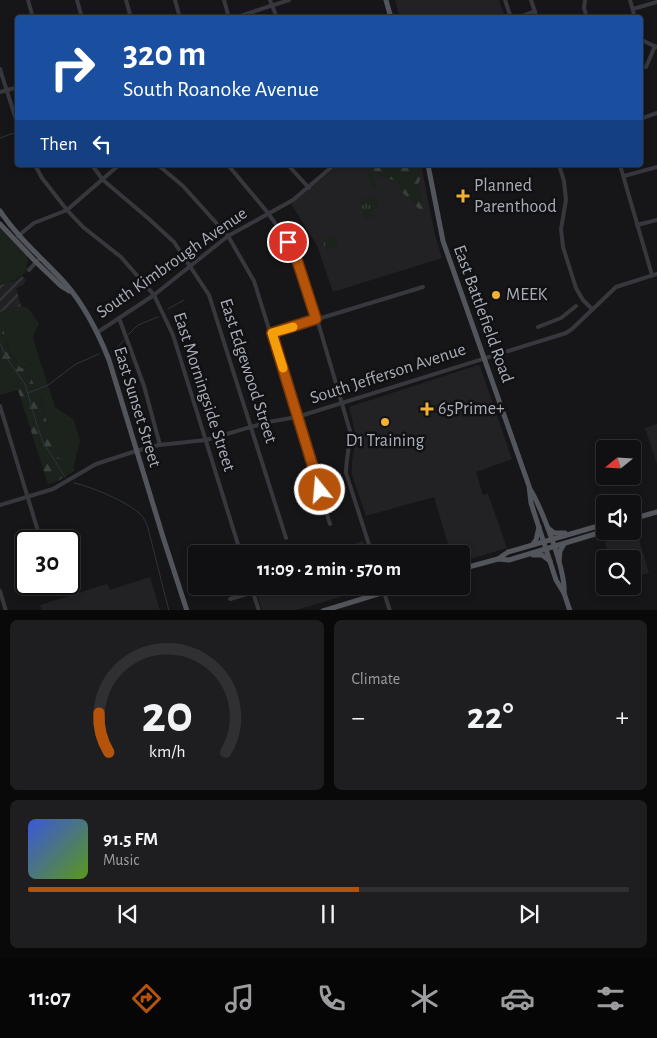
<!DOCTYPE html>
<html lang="en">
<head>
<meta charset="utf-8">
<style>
	:root { --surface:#101012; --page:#1e1e20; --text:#f1f3f6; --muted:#9c9d9f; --line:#303032; --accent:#b45309 }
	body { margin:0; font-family:"Alegreya Sans",sans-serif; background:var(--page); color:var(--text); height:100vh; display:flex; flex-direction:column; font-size:19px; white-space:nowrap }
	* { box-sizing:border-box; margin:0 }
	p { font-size:16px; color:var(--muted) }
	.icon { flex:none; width:28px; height:28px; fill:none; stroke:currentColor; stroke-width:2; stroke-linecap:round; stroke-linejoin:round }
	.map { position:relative; height:610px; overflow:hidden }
	.details { display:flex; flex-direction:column; gap:10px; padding:10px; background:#09090a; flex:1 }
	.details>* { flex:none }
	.guide { position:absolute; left:15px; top:15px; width:628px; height:152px; border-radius:5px; box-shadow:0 2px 8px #0003,0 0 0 1px var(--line); background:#1a4fa0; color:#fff; overflow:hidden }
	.needle { width:32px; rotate:252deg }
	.tools { position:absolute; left:596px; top:440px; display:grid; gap:10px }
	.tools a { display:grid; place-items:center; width:45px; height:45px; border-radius:5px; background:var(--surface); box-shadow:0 2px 8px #0003,0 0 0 1px var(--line); font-size:25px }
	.speed { position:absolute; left:15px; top:530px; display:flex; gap:10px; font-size:25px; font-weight:700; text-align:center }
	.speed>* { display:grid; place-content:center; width:65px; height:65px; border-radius:50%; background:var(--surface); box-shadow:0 2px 8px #0003,0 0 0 1px var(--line); line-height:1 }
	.speed .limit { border:2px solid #111; border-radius:8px; background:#fff; color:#111 }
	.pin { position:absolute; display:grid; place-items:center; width:42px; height:42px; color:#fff; margin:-21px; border:2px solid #fff; border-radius:50%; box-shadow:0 1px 5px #0007 }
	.me { position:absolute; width:55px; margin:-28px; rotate:343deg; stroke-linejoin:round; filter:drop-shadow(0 0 4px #0008) }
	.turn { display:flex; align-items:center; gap:18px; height:105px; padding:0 25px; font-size:22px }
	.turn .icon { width:65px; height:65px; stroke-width:2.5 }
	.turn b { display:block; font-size:35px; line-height:42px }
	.then { display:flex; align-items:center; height:48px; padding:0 25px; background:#0003; gap:10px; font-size:19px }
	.big { font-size:38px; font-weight:600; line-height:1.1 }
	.details .widget { flex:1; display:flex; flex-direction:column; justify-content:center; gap:8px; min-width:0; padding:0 18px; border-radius:8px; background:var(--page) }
	.details .dial { align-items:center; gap:0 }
	.dial svg { height:130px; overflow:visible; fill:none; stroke:var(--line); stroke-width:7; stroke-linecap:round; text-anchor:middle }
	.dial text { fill:var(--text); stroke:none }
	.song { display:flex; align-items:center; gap:15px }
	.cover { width:60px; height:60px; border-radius:8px; background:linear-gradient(135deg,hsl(230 70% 55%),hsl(90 70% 35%)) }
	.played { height:5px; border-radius:2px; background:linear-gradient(90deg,var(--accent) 55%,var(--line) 55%) }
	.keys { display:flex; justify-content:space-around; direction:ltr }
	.heat { display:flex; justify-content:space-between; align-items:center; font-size:28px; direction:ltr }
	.details .tiles { flex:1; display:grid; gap:10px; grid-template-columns:1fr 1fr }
	.widget:last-child { grid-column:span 2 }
	.trip { position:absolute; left:188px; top:545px; width:282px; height:50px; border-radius:5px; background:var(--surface); box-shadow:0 2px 8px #0003,0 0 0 1px var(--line); font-weight:600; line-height:50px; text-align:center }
	.tabs { display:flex; height:80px; justify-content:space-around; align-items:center; background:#060607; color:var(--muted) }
	.tabs .icon { width:35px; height:35px }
	.tabs .on { color:var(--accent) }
	.tabs b { font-size:22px; color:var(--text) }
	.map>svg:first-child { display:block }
</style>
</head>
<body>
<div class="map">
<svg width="657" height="611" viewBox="0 0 657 611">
	<defs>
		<pattern id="industrial-furrows" width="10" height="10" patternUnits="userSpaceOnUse" patternTransform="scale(1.25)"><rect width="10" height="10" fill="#222225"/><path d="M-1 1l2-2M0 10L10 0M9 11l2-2" fill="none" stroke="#3f3f43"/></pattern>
		<pattern id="forest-firs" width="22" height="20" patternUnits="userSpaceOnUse" patternTransform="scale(1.25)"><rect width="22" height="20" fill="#1c231d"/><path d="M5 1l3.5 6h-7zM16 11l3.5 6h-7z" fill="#3a403c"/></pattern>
		<pattern id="park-tufts" width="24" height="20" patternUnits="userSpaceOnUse" patternTransform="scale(1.25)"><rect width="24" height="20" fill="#1c231d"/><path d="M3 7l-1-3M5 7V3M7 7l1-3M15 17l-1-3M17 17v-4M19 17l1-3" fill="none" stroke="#3a403c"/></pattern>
	</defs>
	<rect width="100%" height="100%" fill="#161618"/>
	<g fill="#222225">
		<polygon points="395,0 499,0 505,17 400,17"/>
		<polygon points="338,165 421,165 435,235 442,258 333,292 317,245 291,204"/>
		<polygon points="478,365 480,366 512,459 476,472 483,495 488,494 507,548 461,562 461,554 451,554 434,497 366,516 352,475 352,462 356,436 349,407"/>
		<polygon points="657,424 657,464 645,428"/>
		<polygon points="636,529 649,573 633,577 632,559 610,559 604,539"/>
		<polygon points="363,541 367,554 312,554 337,546 339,549"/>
		<polygon points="150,577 160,610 42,611 40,605 107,584 110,590"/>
		<polygon points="276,586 377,586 296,610 262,610 257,594 276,588"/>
	</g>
	<polygon fill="url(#industrial-furrows)" points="22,276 26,280 23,285 16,288 21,306 0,312 0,285 15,281"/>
	<g fill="#1c231d">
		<path d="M0,229L27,256L28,262L26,267L28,269C20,279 12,282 0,285Z"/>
		<path d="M21,306L28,308L39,324L33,336L34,342L55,407L73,419L75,424L80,440L74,465V471L60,480L68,473L58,460L53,446L41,398L31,381L30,375L32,369L35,366L31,363L25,368H21C6,351 4,333 0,312Z"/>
		<path d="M0,359C5,372 11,372 19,381L18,390L0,395Z"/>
	</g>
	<g fill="url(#forest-firs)">
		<path d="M364,165H419L421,177L418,184L425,209L420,210L400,190L394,180C379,176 386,183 374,170L373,174L378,189L377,190L373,188Z"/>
		<path d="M0,312C6,334 3,348 21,368H25L34,362L36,363L30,375C32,384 39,391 41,400C49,427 51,450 68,473L60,480L48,484L18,390L19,381L5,369L0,359Z"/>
	</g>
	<g fill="url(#park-tufts)">
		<polygon points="376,196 380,208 372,210 374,218 365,220 359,199"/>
		<polygon points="335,236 339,246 326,251 322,241"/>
	</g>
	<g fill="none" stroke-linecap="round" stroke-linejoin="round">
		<g stroke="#2c353c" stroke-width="1">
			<polyline points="0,138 14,133"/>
			<polyline points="168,309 184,300"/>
			<polyline points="128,335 138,325 158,317"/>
			<polyline points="0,343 6,357 25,384 36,422 43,442 65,477"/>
			<polyline points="112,350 118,347 124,340"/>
			<polyline points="28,393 48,385 76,364 99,354"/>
			<path d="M74,483C90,486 128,502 140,514C144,518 146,522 148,528L169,611"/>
		</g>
		<g stroke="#37383d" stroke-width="4">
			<polyline points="28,0 33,18"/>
			<polyline points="77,0 82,18"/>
			<polyline points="126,0 131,18"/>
			<polyline points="175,0 180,18"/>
			<polyline points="224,0 229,18"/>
			<polyline points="270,0 277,18"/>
			<polyline points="505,0 511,18"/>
			<polyline points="531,0 537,18"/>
			<polyline points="585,0 584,8 587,18"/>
			<polyline points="630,0 635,18"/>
			<polyline points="633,9 657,2"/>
			<polyline points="234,18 289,0"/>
			<polyline points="517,18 535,11"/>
			<polyline points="600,18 603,17"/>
			<polyline points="640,39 656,47"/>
			<polyline points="646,67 655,46"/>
			<polyline points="0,69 18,126"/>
			<polyline points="0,92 18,87"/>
			<polyline points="640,119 657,113"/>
			<polyline points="35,165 42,178 67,210 83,227 121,257 154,295 173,335 241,554"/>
			<polyline points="92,165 103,180 149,219 174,242 209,295 286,538"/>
			<polyline points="158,165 183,186 228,236 254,281 330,524"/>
			<path d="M228,165L268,213L288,242L296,257L317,319L350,431C350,446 346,459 346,473L372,554"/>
			<polyline points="288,165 309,188"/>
			<polyline points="559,165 564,181 566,200 561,229 563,247 576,288 583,300 592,309"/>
			<polyline points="620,165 652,275"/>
			<polyline points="624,176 657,167"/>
			<polyline points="637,225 657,220"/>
			<polyline points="18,236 34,223 67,210 119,165"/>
			<polyline points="29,270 38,260"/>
			<polyline points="119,318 144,386 160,445"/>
			<polyline points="538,327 561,318 576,306"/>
			<polyline points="98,332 154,295 228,236 293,200 334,165"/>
			<polyline points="272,333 423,287"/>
			<polyline points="0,406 41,541"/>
			<polyline points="0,505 53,489 96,464 136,451 159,445 206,440 268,422 297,417 566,333 572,329 616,287 657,274"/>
			<polyline points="69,564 74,562"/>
			<polyline points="251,586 259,611"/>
			<polyline points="382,586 390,611"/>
			<polyline points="0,591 6,611"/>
			<polyline points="230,599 274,586"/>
		</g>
		<g stroke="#53555c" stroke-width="5">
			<polyline points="386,0 391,18"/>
			<polyline points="428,165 443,241 523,469 529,486 531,503 556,580 564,593 570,611"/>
			<path d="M0,211C18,238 43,259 65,283C85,306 98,332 109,360L163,537L187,611"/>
			<polyline points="0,224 36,262 61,286 69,291"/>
			<path d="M530,489C542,509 566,571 564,593"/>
			<polyline points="632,519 657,512"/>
			<polyline points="548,528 554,533 565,533"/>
			<polyline points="533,544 536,540 539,527"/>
			<polyline points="533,555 542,555 550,561"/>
			<polyline points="498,559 509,560 605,531"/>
			<polyline points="559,561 560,551 564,544"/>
			<polyline points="461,569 498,559 508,552 605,524"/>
			<polyline points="323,611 404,586"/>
		</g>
	</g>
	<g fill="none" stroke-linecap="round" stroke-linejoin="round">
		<defs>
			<polyline id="route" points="288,242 296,257 316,319 272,333 320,490"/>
		</defs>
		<use href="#route" stroke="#753606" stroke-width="12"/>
		<use href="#route" stroke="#b45309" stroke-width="9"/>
		<polyline stroke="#f59e0b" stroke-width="9" points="283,368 272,333 293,327"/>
	</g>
	<g fill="#f2b134" stroke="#111113" stroke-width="2">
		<path d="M460.5 188.5h5v5h5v5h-5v5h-5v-5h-5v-5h5z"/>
		<circle cx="496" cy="295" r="5"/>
		<path d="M424.5 401.5h5v5h5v5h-5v5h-5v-5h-5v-5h5z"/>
		<circle cx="385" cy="422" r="5"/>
	</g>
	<g text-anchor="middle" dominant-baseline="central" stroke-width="5" stroke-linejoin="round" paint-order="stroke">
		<g font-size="18" fill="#a8adb8" stroke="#111113" text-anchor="start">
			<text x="474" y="186">Planned<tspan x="474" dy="21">Parenthood</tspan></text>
			<text x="506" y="295">MEEK</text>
			<text x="438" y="409">65Prime+</text>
			<text x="385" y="441" text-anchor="middle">D1 Training</text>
		</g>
		<g font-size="18" fill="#a8adb8" stroke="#111113">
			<text transform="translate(172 263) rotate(-35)">South Kimbrough Avenue</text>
			<text transform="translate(483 314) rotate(70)">East Battlefield Road</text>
			<text transform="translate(248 371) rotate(72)">East Edgewood Street</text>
			<text transform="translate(388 374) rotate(-18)">South Jefferson Avenue</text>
			<text transform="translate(204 392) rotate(72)">East Morningside Street</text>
			<text transform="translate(137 407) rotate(73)">East Sunset Street</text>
		</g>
	</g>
</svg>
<div class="tools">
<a><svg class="needle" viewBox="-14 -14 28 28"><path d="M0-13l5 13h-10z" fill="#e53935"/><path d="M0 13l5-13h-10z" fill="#9c9d9f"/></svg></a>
<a><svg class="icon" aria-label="sound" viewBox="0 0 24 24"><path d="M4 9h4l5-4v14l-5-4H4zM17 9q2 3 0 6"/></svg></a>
<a><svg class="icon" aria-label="search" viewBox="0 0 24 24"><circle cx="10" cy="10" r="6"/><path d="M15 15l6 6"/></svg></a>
</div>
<div class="speed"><div class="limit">30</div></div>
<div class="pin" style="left:288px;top:242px;background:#d93025"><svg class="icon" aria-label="arrive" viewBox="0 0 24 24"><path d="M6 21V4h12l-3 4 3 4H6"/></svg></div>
<svg class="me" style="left:320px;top:490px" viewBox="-20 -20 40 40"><circle r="17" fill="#b45309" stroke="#fff" stroke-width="3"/><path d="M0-11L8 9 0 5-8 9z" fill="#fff"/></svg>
<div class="trip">11:09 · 2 min · 570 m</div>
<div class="guide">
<div class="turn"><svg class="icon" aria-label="right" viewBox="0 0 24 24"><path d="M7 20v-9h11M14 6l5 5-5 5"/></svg><div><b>320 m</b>South Roanoke Avenue</div></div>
<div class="then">Then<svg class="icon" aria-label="left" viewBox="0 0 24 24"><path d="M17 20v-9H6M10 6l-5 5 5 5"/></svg></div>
</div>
</div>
<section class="details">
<div class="tiles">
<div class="widget dial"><svg viewBox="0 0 100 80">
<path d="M14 69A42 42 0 1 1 86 69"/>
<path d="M14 69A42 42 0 0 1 8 45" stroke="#b45309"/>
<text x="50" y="56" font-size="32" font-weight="700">20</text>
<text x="50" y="72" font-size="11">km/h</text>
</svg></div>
<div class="widget"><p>Climate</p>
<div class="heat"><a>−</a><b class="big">22°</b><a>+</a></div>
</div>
<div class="widget">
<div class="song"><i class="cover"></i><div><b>91.5 FM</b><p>Music</p></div></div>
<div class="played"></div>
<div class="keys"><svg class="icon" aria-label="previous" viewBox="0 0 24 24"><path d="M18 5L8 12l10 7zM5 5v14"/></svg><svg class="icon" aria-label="pause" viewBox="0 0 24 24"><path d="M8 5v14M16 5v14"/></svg><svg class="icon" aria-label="next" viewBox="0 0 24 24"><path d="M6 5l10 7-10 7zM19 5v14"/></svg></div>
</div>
</div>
</section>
<nav class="tabs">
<b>11:07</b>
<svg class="icon on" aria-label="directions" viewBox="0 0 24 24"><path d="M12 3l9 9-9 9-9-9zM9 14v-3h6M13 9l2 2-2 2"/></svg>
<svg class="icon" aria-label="music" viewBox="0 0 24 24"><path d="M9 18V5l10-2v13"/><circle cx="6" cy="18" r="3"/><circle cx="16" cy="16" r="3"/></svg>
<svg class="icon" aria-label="phone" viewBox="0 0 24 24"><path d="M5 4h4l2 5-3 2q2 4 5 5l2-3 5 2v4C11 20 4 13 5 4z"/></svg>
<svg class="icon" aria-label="climate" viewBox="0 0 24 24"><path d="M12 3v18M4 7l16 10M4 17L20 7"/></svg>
<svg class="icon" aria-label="car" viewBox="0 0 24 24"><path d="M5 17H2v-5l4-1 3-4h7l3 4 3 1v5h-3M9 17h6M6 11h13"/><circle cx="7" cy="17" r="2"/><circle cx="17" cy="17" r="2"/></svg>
<svg class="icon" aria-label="filters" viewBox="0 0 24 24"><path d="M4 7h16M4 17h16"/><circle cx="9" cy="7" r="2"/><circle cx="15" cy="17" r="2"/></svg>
</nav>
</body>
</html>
